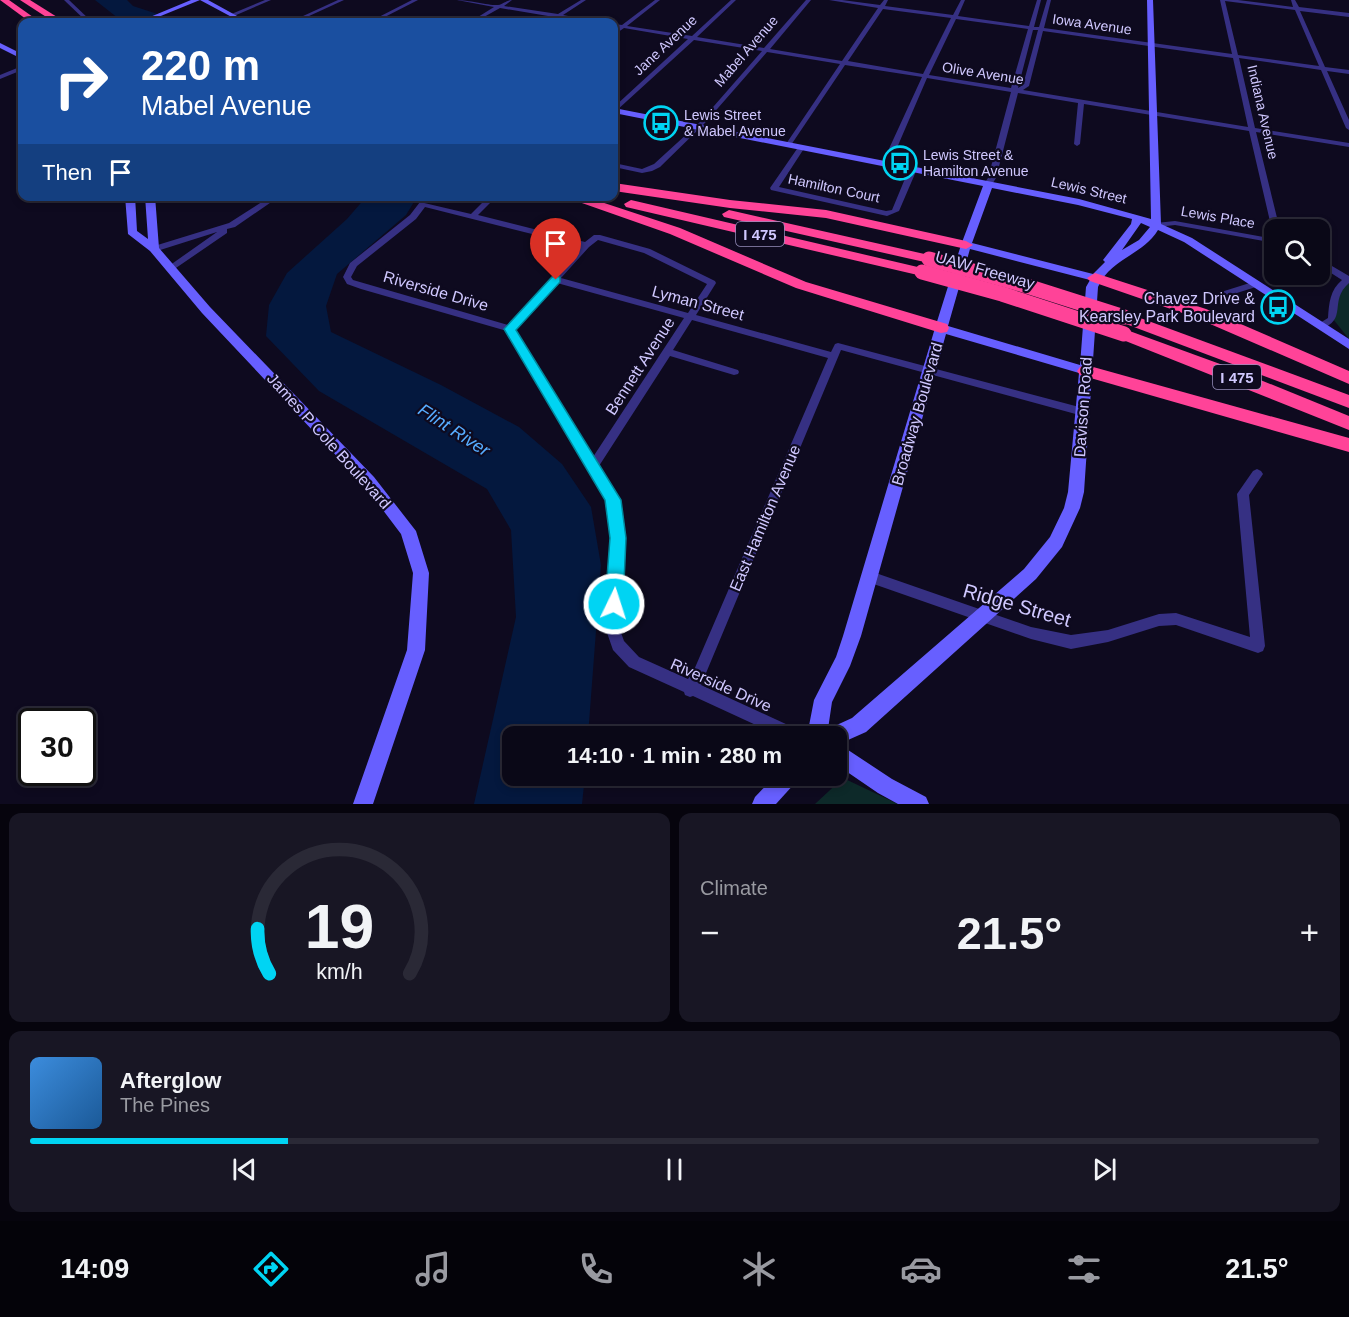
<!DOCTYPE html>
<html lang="en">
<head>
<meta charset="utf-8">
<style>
	:root { --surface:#0a0817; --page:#181624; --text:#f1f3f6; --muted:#999aa1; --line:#2a2936; --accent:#00d4f3 }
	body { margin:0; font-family:Arial,sans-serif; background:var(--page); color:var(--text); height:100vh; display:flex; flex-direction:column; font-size:22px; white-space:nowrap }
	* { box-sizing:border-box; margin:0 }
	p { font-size:20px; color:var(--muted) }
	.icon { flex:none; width:33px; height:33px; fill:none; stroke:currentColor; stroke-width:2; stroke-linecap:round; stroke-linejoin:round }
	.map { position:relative; height:804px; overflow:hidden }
	.side { display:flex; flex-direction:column; gap:9px; padding:9px; background:#06040d; flex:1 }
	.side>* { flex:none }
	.banner { position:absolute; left:18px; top:18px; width:600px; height:183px; border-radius:12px; box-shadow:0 3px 9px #0003,0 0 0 2px var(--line); background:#1a4fa0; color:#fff; overflow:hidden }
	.fabs { position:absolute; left:1264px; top:219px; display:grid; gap:12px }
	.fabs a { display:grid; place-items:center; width:66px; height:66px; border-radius:12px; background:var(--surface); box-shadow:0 3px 9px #0003,0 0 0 2px var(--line); font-size:30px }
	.speed { position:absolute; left:18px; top:708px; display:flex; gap:12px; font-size:30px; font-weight:700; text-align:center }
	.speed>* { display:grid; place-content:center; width:78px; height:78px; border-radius:50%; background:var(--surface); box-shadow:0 3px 9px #0003,0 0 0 2px var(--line); line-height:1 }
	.speed .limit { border:3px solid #111; border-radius:9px; background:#fff; color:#111 }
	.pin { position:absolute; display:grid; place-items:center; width:51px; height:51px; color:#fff; margin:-62px -26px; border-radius:50% 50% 50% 0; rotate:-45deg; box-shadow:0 0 6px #0007 }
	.pin .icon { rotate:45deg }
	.me { position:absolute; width:66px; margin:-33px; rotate:4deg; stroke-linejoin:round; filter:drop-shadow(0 0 4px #0008) }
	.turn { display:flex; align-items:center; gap:21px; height:126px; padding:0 24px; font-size:27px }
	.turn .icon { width:78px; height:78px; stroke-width:2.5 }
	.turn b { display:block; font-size:42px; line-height:51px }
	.then { display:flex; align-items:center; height:57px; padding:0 24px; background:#0003; gap:12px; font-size:22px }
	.big { font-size:45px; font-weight:700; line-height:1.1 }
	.side .widget { flex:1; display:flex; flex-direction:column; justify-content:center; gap:9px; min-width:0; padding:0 21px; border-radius:12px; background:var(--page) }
	.side .dial { align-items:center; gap:0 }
	.dial svg { height:156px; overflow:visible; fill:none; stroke:var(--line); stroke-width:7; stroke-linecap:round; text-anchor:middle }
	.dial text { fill:var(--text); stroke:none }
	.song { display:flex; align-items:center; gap:18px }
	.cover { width:72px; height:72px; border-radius:9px; background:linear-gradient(135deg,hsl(210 70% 55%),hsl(210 70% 35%)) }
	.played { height:6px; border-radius:3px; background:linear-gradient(90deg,var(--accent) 20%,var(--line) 20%) }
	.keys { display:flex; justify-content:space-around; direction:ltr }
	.heat { display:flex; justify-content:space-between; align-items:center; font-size:33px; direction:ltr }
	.side .tiles { flex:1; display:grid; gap:9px; grid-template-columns:1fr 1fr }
	.widget:last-child { grid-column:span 2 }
	.trip { position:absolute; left:502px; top:726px; width:345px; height:60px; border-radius:12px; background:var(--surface); box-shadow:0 3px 9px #0003,0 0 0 2px var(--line); font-weight:700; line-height:60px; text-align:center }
	.dock { display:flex; height:96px; justify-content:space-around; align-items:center; background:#040309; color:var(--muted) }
	.dock .icon { width:42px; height:42px }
	.dock .active { color:var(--accent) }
	.dock b { font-size:27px; color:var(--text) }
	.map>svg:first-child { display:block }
</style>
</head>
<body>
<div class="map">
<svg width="1349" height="804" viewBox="0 0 1349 804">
	<rect width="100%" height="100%" fill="#0e0a1f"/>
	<g fill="#0d2929">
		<polygon points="1349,279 1349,339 1333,319 1334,300"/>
		<polygon points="843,778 898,804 815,804"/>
	</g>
	<g fill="#04183e">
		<polygon points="95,0 127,0 133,6 182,22 123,22"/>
		<polygon points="366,197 417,197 406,215 337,274 326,306 331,332 441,385 519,427 562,464 591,507 601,565 588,736 513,736 513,776 585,776 582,804 474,804 516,617 511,530 487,489 319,391 266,336 269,305 287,273 347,219"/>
	</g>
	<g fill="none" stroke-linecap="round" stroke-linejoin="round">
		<g fill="#363083" fill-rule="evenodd">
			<polygon points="64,0 69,0 92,22 87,22"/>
			<polygon points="265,0 271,0 234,16 229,15"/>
			<polygon points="338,0 344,0 296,22 290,22"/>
			<polygon points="412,0 418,0 375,22 369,22"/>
			<path d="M457,0C467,0 492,6 498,5C504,4 506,0 512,0L504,6L558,14L581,0H586L563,15L599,22H589L559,18L552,22H547L554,17L500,8L475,22H470L494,7Z"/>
			<path d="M655,0H660L627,26L692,36L731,0H736L697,37L764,48L806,0H811L770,49L842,61L878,8L829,0H842L880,5L884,0H888L885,6L953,15L961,0H965L958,16L1029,26L1037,0H1041L1034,27H1039L1047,0H1051L1044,28L1232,54L1220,0H1238L1293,7L1291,0H1295L1299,7L1349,13V17L1300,11L1325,67L1349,70V74L1327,71L1349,120V130L1346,128L1321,70L1239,58L1255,128L1349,143V147L1256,132L1280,230H1275V232L1272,230L1249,131L1084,104L1080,144L1077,146L1074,144L1078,103L1018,93L996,178L991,186H988L984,184L988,178L1011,92L927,78L890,164L886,166L882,164L922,77L845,65L791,145L789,146L786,144L840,64L767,52L704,124L660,167L652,171L642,173L614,167V163L642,169L654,164L700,122L762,51L694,40L616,111L614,112V107L688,39L624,28L614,35V31L618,27L614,26V24L622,25ZM1225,1L1295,10L1319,66L1238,55ZM883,9L951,18L923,74L848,61ZM956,19L1028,29L1011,88L929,75ZM1033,30H1038L1023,85L1018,88ZM1043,31L1233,58L1248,127L1023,90L1029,86Z"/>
			<polygon points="22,66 22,70 0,79 0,75"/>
			<polygon points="801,145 805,147 779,187 886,211 892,210 909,169 916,167 917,169 899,211 887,216 771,190 770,188 799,146"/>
			<polygon points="271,196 280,196 235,227 227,229 227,233 173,270 167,270 166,268 217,232 157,251 154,252 150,249 151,247 229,223"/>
			<path d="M489,196H497L478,215L585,242L594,235H600L650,249L715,281L716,283L696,315L831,352L835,344L838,343L1083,408L1088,412L1083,416L841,350L701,685L801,731L804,736H780L693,696L690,697L685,695L684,692L629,667L613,650L605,627L612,538L607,501L507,331L361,289L347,284L343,277L350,263L410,215L420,202L471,214ZM425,207L580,246L508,325L353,280L351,277L357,266L416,219ZM598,240L644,253L707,284L688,313L561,278L589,247ZM557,283L684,318L593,457L515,329ZM692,320L828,358L694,670L688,679L639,657L624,641L619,627L624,538L619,500L599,466L670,356L734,375L738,374L739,372L738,370L673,350Z"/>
			<polygon points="1175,221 1275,239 1275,243 1175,225 1156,227 1152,225 1156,223"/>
			<path d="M1320,259L1349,276V283C1328,301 1349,320 1320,329L1315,326L1328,318C1329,303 1330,290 1342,280L1320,266Z"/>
			<polygon points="1256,281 1260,284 1259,286 1221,298 1216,295 1218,293"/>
			<polygon points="1257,469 1261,471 1263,474 1249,495 1265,646 1263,651 1258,653 1176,625 1159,626 1108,642 1071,649 1031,639 865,581 864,577 865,573 870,571 1031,627 1071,635 1108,630 1159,614 1176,613 1250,637 1237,494 1253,471"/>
		</g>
		<g fill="#675fff" fill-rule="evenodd">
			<polygon points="191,0 208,0 248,22 241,22 200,0 146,22 138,22"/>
			<path d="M1147,0H1153L1161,224L1192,238L1349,339V349L1184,242L1158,230C1143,255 1110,259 1098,287L1084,492L1080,508L1062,547L1036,579L866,732L839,744L892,779L926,797L929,804H898L878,793L837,765V736H807L814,700L836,657L843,636L935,328L961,245L983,186L614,113V108L1079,199L1151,219ZM992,188L1078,205L1132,219L1131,224L1103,260L1105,262L1093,274L972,243ZM1141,223L1150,227L1139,240L1122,250ZM970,249L1090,280L1086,287L1080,365L948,326ZM946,334L1079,373L1068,492L1064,508L1050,537L1024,569L852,718L828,729L832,702L850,666L861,636Z"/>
			<polygon points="0,43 22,54 22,59 0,48"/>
			<polygon points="125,196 135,196 137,231 148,239 145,196 155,196 159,248 210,307 374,477 416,531 429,573 425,650 373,804 353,804 407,650 413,573 401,534 364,485 202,313 150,251 128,234"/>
			<polygon points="775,776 798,776 795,783 776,804 752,804 755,797"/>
		</g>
		<g fill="#ff4398" fill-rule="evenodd">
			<polygon points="0,0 9,0 40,22 30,22"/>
			<polygon points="20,0 30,0 65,22 54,22"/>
			<polygon points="614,183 730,200 826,210 966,241 973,245 966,249 826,218 730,208 614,191"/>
			<polygon points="562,196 583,196 680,228 806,282 947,324 949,328 947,332 941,333 796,288 670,234"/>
			<polygon points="631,200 922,268 929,272 922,276 626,207 624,204"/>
			<polygon points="729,210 929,255 936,259 929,263 724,217 722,214"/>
			<polygon points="1095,273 1206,309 1349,371 1349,384 1194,317 1090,281 1087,278"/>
			<polygon points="1124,312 1349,395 1349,408 1118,321 1116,317 1118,313"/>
			<polygon points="1124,329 1231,368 1349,416 1349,430 1118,338 1116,334 1118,330"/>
			<polygon points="1086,365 1349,438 1349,452 1080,375 1077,371 1080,367"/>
		</g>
		<g stroke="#ff4398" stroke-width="15">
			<polyline points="929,259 1017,283 1124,317"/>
			<polyline points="922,272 1002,294 1124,334"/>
		</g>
	</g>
	<polygon fill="#00d4f3" stroke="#008a9e" stroke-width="1.5" points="556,276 560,277 560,282 516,330 621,500 626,538 623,604 620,610 614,612 608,610 605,604 610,538 605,500 504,329 552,277"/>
	<defs>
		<symbol id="bus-ring" viewBox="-11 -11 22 22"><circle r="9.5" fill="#0e0a1f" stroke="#00d4f3" stroke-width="1.5"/><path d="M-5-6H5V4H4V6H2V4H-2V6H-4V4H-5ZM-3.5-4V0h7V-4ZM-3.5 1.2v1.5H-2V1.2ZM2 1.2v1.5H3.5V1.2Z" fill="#00d4f3"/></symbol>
	</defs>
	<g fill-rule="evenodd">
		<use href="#bus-ring" x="642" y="104" width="38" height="38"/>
		<use href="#bus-ring" x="881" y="144" width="38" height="38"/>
		<use href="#bus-ring" x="1259" y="288" width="38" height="38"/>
	</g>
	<g text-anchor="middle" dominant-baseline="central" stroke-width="4.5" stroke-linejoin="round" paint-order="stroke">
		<g font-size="14" fill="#d0c8ff" stroke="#0e0a1f">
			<text transform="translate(1092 24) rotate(8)">Iowa Avenue</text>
			<text transform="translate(665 45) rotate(-43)">Jane Avenue</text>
			<text transform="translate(746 51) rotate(-49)">Mabel Avenue</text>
			<text transform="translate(983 73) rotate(9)">Olive Avenue</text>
			<text transform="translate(1263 112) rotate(77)">Indiana Avenue</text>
			<text transform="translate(834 188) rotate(12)">Hamilton Court</text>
			<text transform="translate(1089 190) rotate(13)">Lewis Street</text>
			<text transform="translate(1218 217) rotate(10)">Lewis Place</text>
		</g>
		<g font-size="14" fill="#d0c8ff" stroke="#0e0a1f" text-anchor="start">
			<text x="684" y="115">Lewis Street<tspan x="684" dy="16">&amp; Mabel Avenue</tspan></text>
			<text x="923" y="155">Lewis Street &amp;<tspan x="923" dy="16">Hamilton Avenue</tspan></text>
		</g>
		<g fill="#0e0a1f" stroke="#968fbc" stroke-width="1.5">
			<rect x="736" y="222" width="48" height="24" rx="4.5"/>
			<rect x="1213" y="365" width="48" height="24" rx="4.5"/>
		</g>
		<g font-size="15" font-weight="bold" fill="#d0c8ff">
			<text x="760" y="234">I 475</text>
			<text x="1237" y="377">I 475</text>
		</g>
		<g font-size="16" fill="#d0c8ff" stroke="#0e0a1f">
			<text transform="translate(985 270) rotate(16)">UAW Freeway</text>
			<text transform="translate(436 291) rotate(16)">Riverside Drive</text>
			<text transform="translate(698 303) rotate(15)">Lyman Street</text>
			<text transform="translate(640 366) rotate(-57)">Bennett Avenue</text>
			<text transform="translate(1083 407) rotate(-86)">Davison Road</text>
			<text transform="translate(917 414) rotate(-74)">Broadway Boulevard</text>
			<text transform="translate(329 441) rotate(48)">James P Cole Boulevard</text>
			<text transform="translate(765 518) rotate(-67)">East Hamilton Avenue</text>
			<text transform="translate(721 685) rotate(24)">Riverside Drive</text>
		</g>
		<g font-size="16" fill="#d0c8ff" stroke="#0e0a1f" text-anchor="end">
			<text x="1255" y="298">Chavez Drive &amp;<tspan x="1255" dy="18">Kearsley Park Boulevard</tspan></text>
		</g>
		<g font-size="18" font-style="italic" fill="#56acff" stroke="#0e0a1f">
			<text transform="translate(454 430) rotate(33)">Flint River</text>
		</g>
		<g font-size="20" fill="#d0c8ff" stroke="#0e0a1f">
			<text transform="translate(1017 605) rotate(16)">Ridge Street</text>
		</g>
	</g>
</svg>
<div class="fabs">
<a><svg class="icon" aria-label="search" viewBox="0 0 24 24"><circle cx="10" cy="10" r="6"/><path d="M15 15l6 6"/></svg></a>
</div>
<div class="speed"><div class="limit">30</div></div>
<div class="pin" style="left:556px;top:280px;background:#d93025"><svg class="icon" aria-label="arrive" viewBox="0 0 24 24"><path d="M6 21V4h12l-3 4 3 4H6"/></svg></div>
<svg class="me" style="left:614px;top:604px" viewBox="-20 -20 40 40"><circle r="17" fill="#00d4f3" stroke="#fff" stroke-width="3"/><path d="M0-11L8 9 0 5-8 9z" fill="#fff"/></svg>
<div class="trip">14:10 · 1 min · 280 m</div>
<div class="banner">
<div class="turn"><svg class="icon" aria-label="right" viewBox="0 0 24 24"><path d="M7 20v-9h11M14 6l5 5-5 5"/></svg><div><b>220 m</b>Mabel Avenue</div></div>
<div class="then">Then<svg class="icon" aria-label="arrive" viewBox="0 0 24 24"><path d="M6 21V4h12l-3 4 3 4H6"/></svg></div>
</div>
</div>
<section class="side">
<div class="tiles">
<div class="widget dial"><svg viewBox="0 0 100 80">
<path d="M14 69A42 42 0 1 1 86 69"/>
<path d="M14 69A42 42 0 0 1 8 46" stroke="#00d4f3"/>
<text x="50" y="56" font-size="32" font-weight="700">19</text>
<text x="50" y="72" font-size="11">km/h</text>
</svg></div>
<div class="widget"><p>Climate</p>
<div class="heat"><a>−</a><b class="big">21.5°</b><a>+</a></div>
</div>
<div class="widget">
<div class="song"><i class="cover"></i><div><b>Afterglow</b><p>The Pines</p></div></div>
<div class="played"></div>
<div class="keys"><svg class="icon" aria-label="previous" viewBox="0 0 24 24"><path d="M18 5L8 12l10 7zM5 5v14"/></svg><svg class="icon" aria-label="pause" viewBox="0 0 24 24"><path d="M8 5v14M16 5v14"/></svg><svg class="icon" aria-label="next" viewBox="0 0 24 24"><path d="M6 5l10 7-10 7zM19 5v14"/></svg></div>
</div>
</div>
</section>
<nav class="dock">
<b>14:09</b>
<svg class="icon active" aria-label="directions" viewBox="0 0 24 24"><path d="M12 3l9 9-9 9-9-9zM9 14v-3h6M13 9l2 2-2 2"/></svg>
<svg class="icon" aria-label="music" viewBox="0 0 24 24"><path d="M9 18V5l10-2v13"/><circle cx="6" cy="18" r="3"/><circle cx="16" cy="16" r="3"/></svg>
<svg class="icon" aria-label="phone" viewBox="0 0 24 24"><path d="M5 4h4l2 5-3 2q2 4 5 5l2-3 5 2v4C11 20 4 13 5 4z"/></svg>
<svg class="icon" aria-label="climate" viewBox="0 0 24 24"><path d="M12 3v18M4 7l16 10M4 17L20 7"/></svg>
<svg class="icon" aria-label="car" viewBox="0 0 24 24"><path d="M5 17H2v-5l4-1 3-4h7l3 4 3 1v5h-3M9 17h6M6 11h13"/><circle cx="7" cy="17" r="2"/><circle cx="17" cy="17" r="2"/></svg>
<svg class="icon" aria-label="filters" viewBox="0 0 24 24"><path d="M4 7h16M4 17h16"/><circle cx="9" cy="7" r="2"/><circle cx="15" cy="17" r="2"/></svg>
<b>21.5°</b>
</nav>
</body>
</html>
